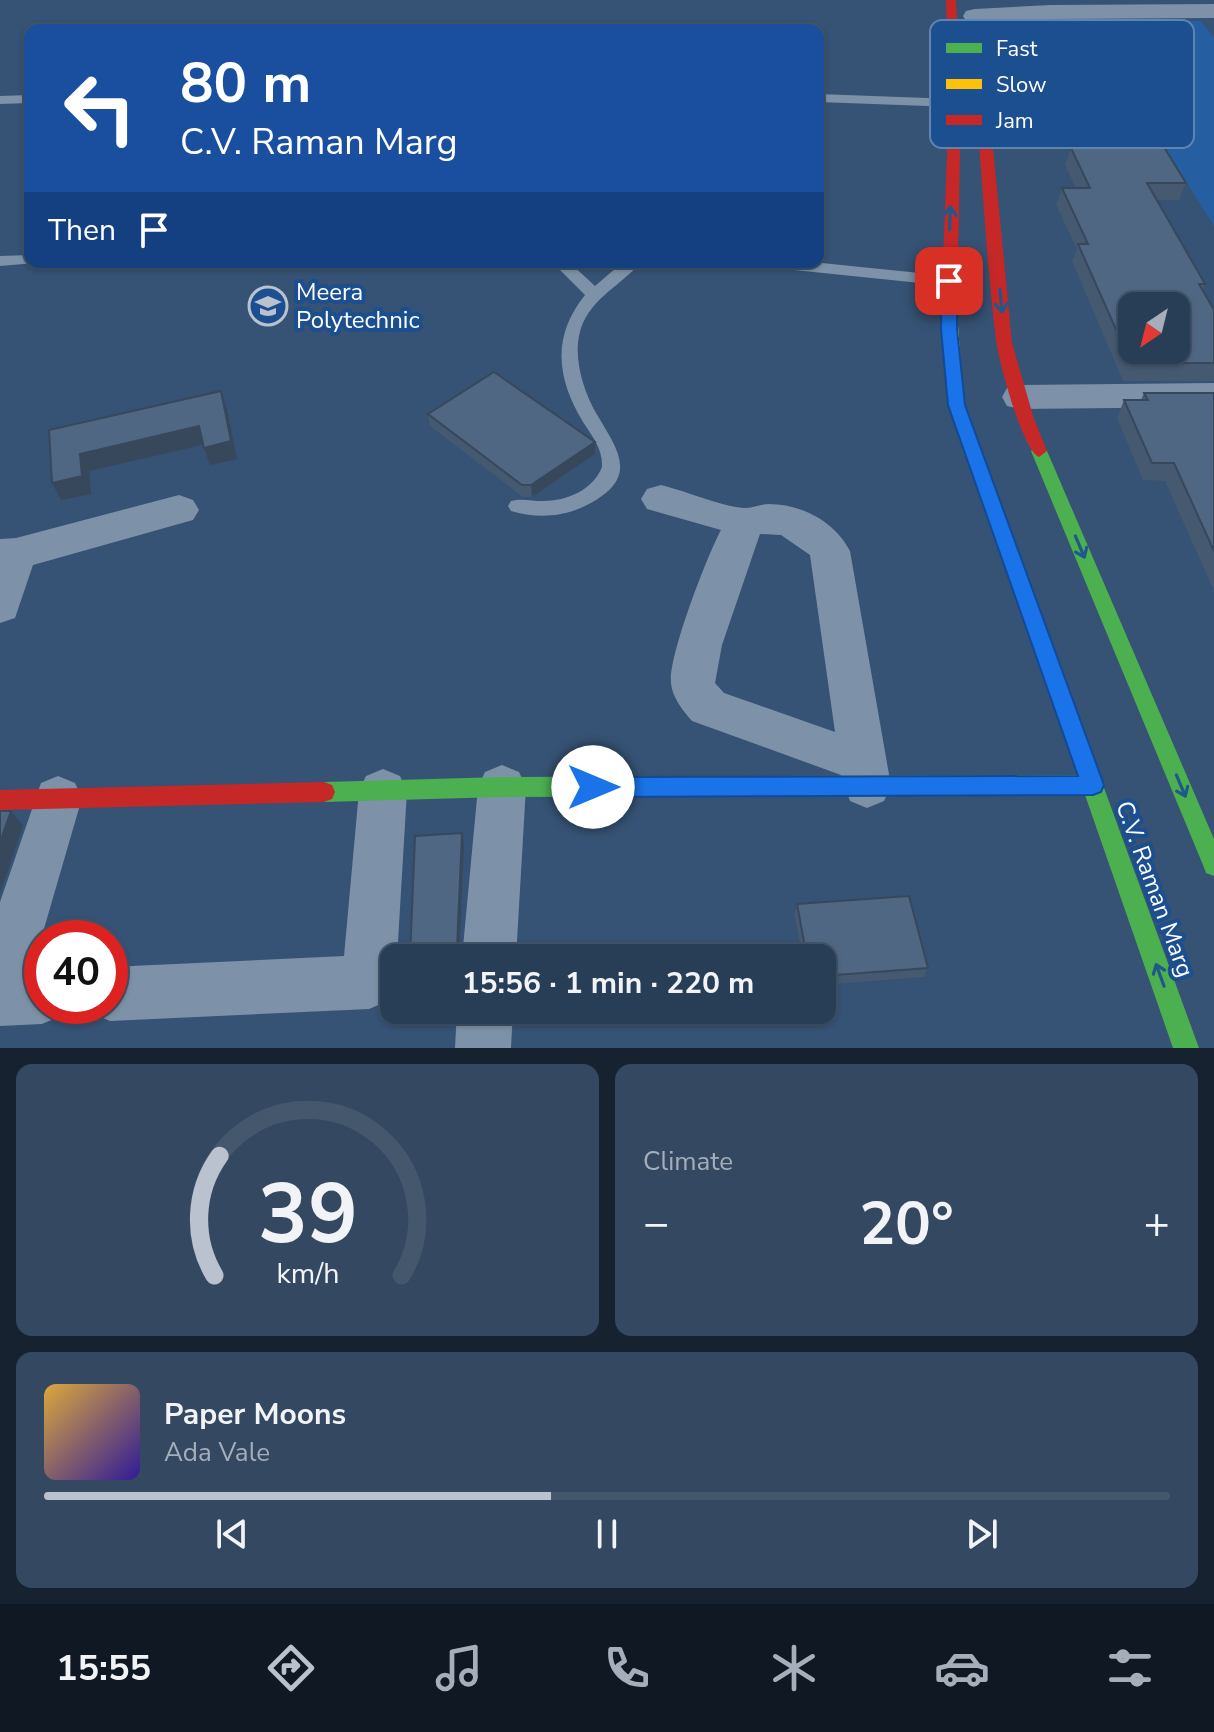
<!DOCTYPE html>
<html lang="en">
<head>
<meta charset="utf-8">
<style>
	:root { --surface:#283e57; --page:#344961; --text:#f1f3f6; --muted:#a5aeba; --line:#44576d; --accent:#b9c2ce }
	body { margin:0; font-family:"Nunito Sans",sans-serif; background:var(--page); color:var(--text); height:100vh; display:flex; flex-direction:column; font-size:30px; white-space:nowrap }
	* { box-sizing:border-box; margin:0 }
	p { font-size:26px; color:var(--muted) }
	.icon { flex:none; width:44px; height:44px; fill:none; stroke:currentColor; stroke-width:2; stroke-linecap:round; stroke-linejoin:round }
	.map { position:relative; height:1048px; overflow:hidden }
	.sheet { display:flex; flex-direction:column; gap:16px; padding:16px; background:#162230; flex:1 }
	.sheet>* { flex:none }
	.hud { position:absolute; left:24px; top:24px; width:800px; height:244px; border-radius:16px; box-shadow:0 2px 6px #0004,0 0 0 2px var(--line); background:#1a4fa0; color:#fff; overflow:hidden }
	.needle { width:52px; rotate:215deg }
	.tools { position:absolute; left:1118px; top:292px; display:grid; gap:16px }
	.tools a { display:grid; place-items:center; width:72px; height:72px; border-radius:16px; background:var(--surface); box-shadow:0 2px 6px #0004,0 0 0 2px var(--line); font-size:40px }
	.speed { position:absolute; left:24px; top:920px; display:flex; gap:16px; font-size:40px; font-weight:700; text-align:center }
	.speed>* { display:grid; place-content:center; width:104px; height:104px; border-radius:50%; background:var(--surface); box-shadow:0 2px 6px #0004,0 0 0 2px var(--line); line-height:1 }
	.speed .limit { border:12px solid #d22; background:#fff; color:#111 }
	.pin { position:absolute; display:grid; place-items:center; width:68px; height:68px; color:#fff; margin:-34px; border-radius:16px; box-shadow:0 4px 12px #0006 }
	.me { position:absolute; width:88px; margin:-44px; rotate:90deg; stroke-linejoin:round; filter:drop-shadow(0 0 6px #0008) }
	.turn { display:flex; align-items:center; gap:28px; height:168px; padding:0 24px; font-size:36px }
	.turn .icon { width:104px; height:104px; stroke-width:2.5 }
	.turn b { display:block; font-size:56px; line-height:68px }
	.then { display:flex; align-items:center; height:76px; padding:0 24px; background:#0003; gap:16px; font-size:30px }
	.big { font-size:60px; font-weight:700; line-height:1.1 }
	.sheet .widget { flex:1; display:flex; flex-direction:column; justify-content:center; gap:12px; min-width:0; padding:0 28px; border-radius:16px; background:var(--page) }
	.sheet .dial { align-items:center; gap:0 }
	.dial svg { height:208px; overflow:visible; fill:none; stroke:var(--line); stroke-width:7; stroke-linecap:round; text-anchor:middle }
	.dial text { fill:var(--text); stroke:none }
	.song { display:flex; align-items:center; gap:24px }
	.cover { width:96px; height:96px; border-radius:12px; background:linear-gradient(135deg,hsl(40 70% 55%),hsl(250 70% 35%)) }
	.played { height:8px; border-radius:4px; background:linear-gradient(90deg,var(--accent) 45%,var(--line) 45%) }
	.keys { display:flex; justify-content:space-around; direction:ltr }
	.heat { display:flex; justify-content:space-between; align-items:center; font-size:44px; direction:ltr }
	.sheet .tiles { flex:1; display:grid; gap:16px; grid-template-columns:1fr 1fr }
	.widget:last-child { grid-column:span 2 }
	.trip { position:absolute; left:380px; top:944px; width:456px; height:80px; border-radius:16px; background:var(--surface); box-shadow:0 2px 6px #0004,0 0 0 2px var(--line); font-weight:700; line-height:80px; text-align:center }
	.dock { display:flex; height:128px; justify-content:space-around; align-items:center; background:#101923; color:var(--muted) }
	.dock .icon { width:56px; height:56px }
	.dock .active { color:var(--accent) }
	.dock b { font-size:36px; color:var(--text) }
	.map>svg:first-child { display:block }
</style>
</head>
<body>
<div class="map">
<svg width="1214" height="1048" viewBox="0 0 1214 1048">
	<rect width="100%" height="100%" fill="#365274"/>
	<polygon fill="#265fa1" points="1086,21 1201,21 1214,38 1214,226"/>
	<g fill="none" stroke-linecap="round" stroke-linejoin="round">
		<g fill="#7d92a8" fill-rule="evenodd">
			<polygon points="818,94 955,99 962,103 955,107 818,102"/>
			<polygon points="30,95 30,103 0,104 0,96"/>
			<polygon points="30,255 30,262 36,263 0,266 0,256"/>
			<path d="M552,262H569L595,286L623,262H641C620,287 586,300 579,336C574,361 584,392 596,413C618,450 640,477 589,504C565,517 537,519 511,511L508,506L511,501C522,498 532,501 543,501C567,501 593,490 602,467C603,449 592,436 583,422C556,377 552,336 585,295Z"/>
			<polygon points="757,262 812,262 949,276 957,281 949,286 765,267"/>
		</g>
		<g fill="#7d92a8" fill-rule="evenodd">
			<polygon points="1214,4 1214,18 1050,19 975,23 966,21 963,16 966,11 975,9 1050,5"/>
			<polygon points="1214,383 1214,407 1020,409 1007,406 1002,397 1007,388 1020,385"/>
			<path d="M661,485C686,491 720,506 744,508C752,508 761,504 769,504C802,504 835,522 850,551L891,786L884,801L867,808L850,801L841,775L692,721C683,711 672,697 671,683C668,657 707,556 721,530L647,509L641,499L647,489ZM760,534L781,535L810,555L835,732L724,693L715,683L722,645Z"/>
			<polygon points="179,495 193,500 199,510 193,520 33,565 15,618 0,623 0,539 16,538"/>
			<polygon points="502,765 519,772 526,787 516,958 462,958 478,787 485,772"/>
			<polygon points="383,769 400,776 407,791 397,958 394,958 394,987 388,1001 369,1009 110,1021 91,1013 88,1006 110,1006 110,967 344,956 359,791 366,776"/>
			<polygon points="58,776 75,783 82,798 32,970 42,970 42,1006 66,1006 61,1016 42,1024 0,1026 0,902 41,783"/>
			<polygon points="457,1010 513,1010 511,1048 455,1048"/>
		</g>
		<g fill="#4caf50" fill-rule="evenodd">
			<polygon points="1039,445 1047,451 1214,839 1214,876 1206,873 1203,865 1031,451"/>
			<polygon points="1048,654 1055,656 1058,662 1199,1048 1173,1048 1085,795 502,797 324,802 316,799 313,792 316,785 324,782 502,777 1078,775 1038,662 1041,656"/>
		</g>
		<polygon fill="#ffc107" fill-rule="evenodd" points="949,308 957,313 964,405 1058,662 1055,668 1048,670 1041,668 1038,662 948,405 941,313"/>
		<g fill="#c62828" fill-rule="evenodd">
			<polygon points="946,0 956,0 961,103 957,313 949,318 941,313 949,103"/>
			<path d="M979,63L985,66L1012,343L1034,419L1047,451L1039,457C1023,452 998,359 996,340C985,249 981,157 973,66Z"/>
			<polygon points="324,782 332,785 335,792 332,799 324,802 0,810 0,790"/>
		</g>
	</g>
	<g fill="#455971">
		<polygon points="1043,30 1100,67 1186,183 1179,200 1157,200 1205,284 1203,290 1214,310 1214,381 1123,381 1072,261 1077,249 1056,205 1062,188 1076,188 1065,165 1071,148 1076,148 1062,121 1068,105 1069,105 1039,46"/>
		<polygon points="1144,393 1214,393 1214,591 1165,481 1143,480 1117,418 1124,400 1141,400"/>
		<polygon points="428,414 595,454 532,497 523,497 430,426"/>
		<polygon points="797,904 928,968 924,977 822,985 822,958 803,958 794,914"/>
	</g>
	<g fill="#38485c">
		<polygon points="221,391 227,409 237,459 210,465 204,448"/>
		<polygon points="199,426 206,444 89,471 91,494 61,500 52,483 80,454"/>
		<polygon points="595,442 595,454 532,497 531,485"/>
		<polygon points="11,811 23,826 0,893 0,842"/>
		<polygon points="462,833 464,843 459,958 457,948"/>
	</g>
	<g fill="#506783" stroke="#38485c" stroke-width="2" fill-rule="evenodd">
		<path d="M1043,30H1078L1100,67H1115L1186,183H1147L1205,284H1199L1214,310V363H1131L1078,244H1088L1062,188H1090L1071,148H1090L1068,105H1083ZM1132,306H1176V350H1132Z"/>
		<polygon points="494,372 595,442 531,485 522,485 428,414"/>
		<polygon points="221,391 231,441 204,448 199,426 80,454 82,476 52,483 49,430"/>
		<polygon points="1144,393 1214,393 1214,551 1174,463 1152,463 1124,400 1148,400"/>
		<polygon points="0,811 11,811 0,842"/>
		<polygon points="462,833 457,948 461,957 410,958 415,836"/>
		<polygon points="909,896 928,968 822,976 822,958 807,958 797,904"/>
	</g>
	<defs><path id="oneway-shaft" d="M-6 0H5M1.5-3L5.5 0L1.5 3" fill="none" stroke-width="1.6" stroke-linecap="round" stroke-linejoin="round" transform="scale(2)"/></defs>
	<g stroke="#205989">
		<use href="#oneway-shaft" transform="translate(950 218) rotate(-88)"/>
		<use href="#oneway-shaft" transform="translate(1001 301) rotate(85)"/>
		<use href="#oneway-shaft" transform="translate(1080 547) rotate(67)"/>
		<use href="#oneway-shaft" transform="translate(1181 786) rotate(67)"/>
		<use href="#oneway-shaft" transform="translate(1160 975) rotate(-110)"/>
	</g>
	<polygon fill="#1a73e8" stroke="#114b97" stroke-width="2" points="949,277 957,281 957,329 965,405 1104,785 1101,792 1093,795 593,797 585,794 582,787 585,780 593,777 1078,776 948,405 941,329 942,281"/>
	<defs>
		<symbol id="university-ring" viewBox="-11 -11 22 22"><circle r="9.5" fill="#1b4f8f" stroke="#b9c2ce" stroke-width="1.5"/><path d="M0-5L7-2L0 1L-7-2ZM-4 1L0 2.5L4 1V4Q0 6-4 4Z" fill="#b9c2ce"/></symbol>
	</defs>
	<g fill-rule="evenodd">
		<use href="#university-ring" x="246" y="284" width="44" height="44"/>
	</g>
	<g text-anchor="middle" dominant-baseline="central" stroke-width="8" stroke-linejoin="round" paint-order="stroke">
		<g font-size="24" fill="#fff" stroke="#1b4f8f" text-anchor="start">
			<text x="296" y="292">Meera<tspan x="296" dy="28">Polytechnic</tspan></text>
		</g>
		<g font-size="24" fill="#fff" stroke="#1b4f8f">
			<text transform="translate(1155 889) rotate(70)">C.V. Raman Marg</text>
		</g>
	</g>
	<rect x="930" y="20" width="264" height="128" rx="12" fill="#1b4f8f" stroke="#5f84b1" stroke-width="2"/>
	<rect x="946" y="43" width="36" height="10" fill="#4caf50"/>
	<rect x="946" y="79" width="36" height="10" fill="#ffc107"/>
	<rect x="946" y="115" width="36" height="10" fill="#c62828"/>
	<g font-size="22" fill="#fff">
		<text x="996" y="56">Fast</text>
		<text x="996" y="92">Slow</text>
		<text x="996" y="128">Jam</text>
	</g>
</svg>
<div class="tools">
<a><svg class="needle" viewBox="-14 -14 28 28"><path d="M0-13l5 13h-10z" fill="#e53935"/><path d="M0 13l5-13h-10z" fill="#a5aeba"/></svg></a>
</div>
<div class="speed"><div class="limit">40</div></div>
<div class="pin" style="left:949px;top:281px;background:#d93025"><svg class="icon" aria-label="arrive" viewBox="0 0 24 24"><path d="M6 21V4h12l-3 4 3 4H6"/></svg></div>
<svg class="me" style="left:593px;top:787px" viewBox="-20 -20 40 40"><circle r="19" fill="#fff"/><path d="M0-13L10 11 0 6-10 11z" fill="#1a73e8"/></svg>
<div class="trip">15:56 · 1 min · 220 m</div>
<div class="hud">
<div class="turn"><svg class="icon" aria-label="left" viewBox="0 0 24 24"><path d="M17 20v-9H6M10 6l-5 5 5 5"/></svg><div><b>80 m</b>C.V. Raman Marg</div></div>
<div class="then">Then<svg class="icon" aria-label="arrive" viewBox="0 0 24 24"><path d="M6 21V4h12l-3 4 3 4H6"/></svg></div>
</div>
</div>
<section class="sheet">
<div class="tiles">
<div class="widget dial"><svg viewBox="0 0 100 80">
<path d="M14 69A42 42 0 1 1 86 69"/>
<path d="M14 69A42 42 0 0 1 16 23" stroke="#b9c2ce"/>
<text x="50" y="56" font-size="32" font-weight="700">39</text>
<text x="50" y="72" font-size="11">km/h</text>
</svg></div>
<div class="widget"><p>Climate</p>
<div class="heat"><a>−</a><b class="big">20°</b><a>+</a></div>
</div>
<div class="widget">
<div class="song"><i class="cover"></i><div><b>Paper Moons</b><p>Ada Vale</p></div></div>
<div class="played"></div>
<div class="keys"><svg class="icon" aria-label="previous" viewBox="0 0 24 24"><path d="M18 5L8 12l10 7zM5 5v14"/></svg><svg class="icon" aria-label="pause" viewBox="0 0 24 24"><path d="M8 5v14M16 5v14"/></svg><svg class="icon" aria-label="next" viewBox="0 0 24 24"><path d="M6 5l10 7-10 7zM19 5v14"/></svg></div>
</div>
</div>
</section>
<nav class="dock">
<b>15:55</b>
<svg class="icon active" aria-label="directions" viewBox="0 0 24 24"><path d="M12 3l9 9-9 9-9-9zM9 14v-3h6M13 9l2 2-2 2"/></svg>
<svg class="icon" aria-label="music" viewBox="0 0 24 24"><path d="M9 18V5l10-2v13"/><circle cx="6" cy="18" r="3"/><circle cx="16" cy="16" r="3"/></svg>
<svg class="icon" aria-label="phone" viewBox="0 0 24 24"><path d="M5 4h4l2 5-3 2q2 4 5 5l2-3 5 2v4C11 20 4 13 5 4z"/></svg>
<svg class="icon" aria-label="climate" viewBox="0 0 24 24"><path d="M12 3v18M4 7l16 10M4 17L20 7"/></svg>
<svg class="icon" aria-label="car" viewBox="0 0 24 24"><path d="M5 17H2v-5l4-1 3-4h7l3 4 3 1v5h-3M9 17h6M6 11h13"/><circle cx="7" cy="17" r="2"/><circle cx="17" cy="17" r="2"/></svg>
<svg class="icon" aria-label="filters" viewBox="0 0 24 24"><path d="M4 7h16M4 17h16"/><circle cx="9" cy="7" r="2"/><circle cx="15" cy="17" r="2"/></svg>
</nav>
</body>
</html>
